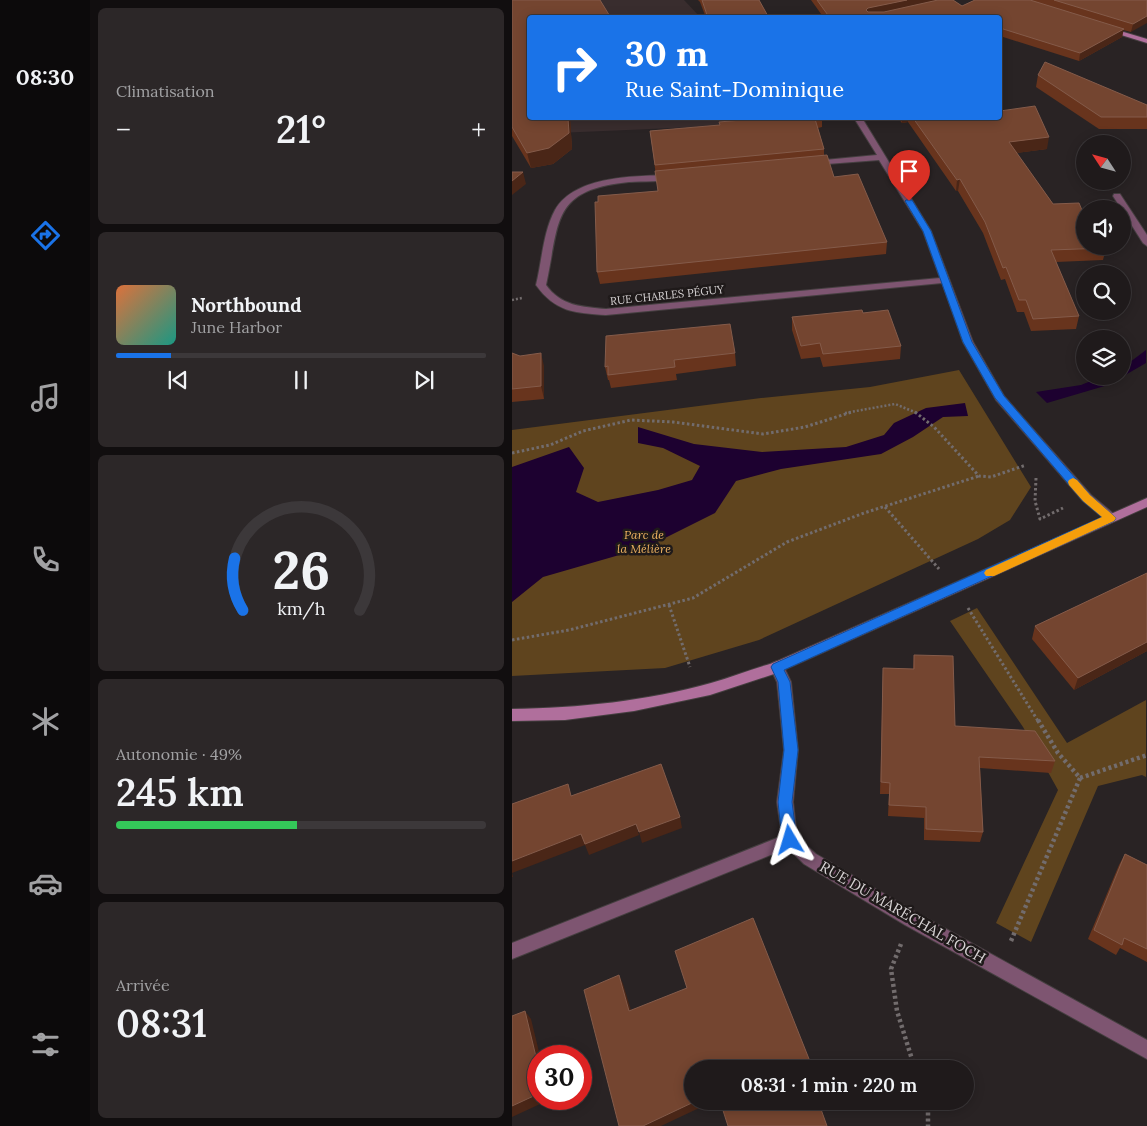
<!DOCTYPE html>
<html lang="fr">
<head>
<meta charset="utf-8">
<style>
	:root { --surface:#1f1a1b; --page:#2c2728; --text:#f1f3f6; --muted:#a1a1a3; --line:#3c383a; --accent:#1a73e8 }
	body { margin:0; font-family:Lora,serif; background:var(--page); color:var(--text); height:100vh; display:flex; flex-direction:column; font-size:19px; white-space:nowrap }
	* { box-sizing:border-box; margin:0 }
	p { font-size:16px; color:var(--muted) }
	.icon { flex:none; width:28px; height:28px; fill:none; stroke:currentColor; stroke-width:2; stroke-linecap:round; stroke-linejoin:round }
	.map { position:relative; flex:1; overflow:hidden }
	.details { display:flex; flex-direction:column; gap:8px; padding:8px; background:#110e0f; width:422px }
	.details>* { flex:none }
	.banner { position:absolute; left:15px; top:15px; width:475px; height:105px; border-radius:5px; box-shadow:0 2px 12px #0003,0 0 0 1px var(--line); background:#1a73e8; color:#fff; overflow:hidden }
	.needle { width:32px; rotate:306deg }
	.fabs { position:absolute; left:564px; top:135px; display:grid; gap:10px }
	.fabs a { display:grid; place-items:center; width:55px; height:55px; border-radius:50%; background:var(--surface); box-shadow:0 2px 12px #0003,0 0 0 1px var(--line); font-size:25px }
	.speed { position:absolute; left:15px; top:1045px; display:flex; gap:10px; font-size:25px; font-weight:700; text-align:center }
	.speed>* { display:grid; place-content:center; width:65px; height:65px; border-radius:50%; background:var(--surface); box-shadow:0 2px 12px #0003,0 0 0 1px var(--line); line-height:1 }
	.speed .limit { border:8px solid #d22; background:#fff; color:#111 }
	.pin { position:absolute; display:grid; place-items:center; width:42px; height:42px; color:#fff; margin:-51px -21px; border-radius:50% 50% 50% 0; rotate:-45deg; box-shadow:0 0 5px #0007 }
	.pin .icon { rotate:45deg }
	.me { position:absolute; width:55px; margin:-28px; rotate:353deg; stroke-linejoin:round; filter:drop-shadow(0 0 4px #0008) }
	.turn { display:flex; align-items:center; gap:18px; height:105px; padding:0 15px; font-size:22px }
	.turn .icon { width:65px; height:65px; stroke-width:2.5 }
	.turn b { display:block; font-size:35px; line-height:42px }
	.big { font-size:38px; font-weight:600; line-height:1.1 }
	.details .tile { flex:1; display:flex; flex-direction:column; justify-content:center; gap:8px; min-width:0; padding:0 18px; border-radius:8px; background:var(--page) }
	.details .dial { align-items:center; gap:0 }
	.dial svg { height:130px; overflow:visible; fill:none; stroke:var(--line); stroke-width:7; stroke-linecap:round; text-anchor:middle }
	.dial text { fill:var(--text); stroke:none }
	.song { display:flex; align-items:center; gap:15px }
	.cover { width:60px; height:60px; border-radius:8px; background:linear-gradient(135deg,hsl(20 70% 55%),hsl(170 70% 35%)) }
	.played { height:5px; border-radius:2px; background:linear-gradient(90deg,var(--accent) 15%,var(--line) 15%) }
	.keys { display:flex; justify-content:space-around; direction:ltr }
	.heat { display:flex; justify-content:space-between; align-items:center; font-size:28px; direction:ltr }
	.charge { height:8px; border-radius:4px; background:linear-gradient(90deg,#34c759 49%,var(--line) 0) }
	.trip { position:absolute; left:172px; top:1060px; width:290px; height:50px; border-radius:25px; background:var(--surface); box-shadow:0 2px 12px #0003,0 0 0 1px var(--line); font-weight:600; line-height:50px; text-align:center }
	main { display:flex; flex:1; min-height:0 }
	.dock { display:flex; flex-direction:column; width:90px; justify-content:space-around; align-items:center; background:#0c0a0b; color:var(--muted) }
	.dock .icon { width:35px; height:35px }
	.dock .current { color:var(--accent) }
	.dock b { font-size:22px; color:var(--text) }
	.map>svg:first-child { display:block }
</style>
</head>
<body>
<main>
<nav class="dock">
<b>08:30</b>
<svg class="icon current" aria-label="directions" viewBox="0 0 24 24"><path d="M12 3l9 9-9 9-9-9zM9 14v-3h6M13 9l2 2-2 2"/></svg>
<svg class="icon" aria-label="music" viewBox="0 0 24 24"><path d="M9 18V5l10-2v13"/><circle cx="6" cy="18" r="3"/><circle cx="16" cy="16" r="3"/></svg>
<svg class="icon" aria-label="phone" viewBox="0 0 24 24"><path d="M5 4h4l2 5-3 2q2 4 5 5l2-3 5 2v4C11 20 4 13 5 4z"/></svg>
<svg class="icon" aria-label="climate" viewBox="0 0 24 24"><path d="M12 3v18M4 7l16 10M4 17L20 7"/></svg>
<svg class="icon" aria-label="car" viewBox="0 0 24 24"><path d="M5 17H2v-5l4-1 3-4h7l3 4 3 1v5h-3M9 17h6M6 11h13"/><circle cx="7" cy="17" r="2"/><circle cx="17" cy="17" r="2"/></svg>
<svg class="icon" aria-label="filters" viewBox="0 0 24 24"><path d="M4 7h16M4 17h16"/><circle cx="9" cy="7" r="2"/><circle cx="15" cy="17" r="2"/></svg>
</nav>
<section class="details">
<div class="tile"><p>Climatisation</p>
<div class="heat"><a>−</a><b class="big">21°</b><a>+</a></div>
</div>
<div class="tile">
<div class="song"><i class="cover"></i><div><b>Northbound</b><p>June Harbor</p></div></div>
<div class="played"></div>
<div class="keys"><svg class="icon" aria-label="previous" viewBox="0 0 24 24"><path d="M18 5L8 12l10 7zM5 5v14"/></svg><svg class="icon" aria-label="pause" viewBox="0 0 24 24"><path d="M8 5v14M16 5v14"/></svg><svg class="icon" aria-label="next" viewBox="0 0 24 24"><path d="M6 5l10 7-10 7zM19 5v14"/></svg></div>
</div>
<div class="tile dial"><svg viewBox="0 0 100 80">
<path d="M14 69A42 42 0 1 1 86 69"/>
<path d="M14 69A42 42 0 0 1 9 37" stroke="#1a73e8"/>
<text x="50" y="56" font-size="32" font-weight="700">26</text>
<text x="50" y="72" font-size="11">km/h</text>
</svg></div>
<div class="tile"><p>Autonomie · 49%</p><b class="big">245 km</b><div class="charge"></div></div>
<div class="tile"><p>Arrivée</p><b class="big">08:31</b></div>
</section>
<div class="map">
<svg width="635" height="1126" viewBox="0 0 635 1126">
	<rect width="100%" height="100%" fill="#292324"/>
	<polygon fill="#392d2e" points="0,0 172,0 188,17 18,18 18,118 227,118 230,125 0,135"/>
	<g fill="#5f441e">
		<polygon points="447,370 519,487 498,520 466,539 247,640 153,668 0,676 0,430 249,398 358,387"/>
		<polygon points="465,608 555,743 634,700 634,777 630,775 586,786 519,942 484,923 546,790 511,727 438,621"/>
	</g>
	<g fill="#1d0130">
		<polygon points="634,350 634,363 596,385 535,403 524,392 569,385 591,376 610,376 610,368"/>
		<polygon points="453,403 456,416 431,417 401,437 369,454 269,469 224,481 203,513 135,547 31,577 0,602 0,467 57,447 72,468 64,492 86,502 146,490 180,480 188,466 151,448 126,443 126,427 182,444 250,452 334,447 372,435 382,423 414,408"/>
	</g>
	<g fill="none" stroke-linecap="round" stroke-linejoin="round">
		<defs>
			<polygon id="lane" points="602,194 608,194 635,235 635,246 631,243 601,196"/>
			<g id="street">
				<path d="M342,118H350L419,231L461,342L492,396L579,495L603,515L605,518L603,521H595L571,501L484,400L451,342L430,283L94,315C63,313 43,312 24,285C30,261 31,232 43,210C63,175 125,176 160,175L164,177L163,179C148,182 132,181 117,182C39,190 48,221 34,285C49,306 70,307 94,309L428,278L411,231L367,160L302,165L298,163L302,161L365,155Z"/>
				<polygon points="265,661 270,663 279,682 286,750 281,802 285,837 304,854 405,913 635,1040 635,1059 393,925 292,864 276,848 0,959 0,943 270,836 265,802 272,750 265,682 258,667 260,663"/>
			</g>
			<g id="secondary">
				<polygon points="595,27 635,39 635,43 593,30 592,29"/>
				<path d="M635,498V507L265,673L198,695L122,711L53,720L0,721V709C67,708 135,701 199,683C220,677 240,669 261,663Z"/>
			</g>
		</defs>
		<use href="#lane" stroke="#453f40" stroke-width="2"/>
		<use href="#street" stroke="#453f40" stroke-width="2"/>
		<use href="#secondary" stroke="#453f40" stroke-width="2"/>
		<g stroke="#726c6d" stroke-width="2.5" stroke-dasharray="2 2" stroke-linecap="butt">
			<polyline points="0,300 10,298"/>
			<polyline points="333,413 383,404 405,413"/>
		</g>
		<g stroke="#726c6d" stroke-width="3" stroke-dasharray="2.5 2.5" stroke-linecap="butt">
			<polyline points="403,412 422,427 467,476 479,477 514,465"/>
			<polyline points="0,453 38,445 71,431 119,420 161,422 251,434 293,427 340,412"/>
			<polyline points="524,478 523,501 528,519 551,508"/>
			<polyline points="373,507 427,569"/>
			<polyline points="157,605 178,667"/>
			<polyline points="456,608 526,721"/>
			<polyline points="0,640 57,630 181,598 275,542 352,513 467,476"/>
		</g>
		<g stroke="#726c6d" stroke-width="4.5" stroke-dasharray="3 3" stroke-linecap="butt">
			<polyline points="526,720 546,753 568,778 635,755"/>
			<polyline points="499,941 568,778"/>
			<polyline points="389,944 379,969 385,1011 403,1069"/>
			<polyline points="413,1101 416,1111 416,1126"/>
		</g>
		<use href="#lane" fill="#7e5571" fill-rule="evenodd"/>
		<use href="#street" fill="#7e5571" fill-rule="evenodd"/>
		<use href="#secondary" fill="#b06f9c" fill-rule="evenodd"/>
	</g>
	<g fill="#68341d">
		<polygon points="0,0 18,18 18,118 58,118 60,149 41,164 19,168 0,136"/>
		<polygon points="186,0 247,0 257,18 194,18 188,2"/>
		<polygon points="299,0 441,0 450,6 463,0 635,0 619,32 611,30 610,37 567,61 488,36 488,18 312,18"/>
		<polygon points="526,75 635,105 635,129 587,129 524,87"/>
		<polygon points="250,118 310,118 310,127 306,128 312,149 312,155 322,177 375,242 374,254 88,284 85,272 86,202 146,191 138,131 207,125"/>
		<polygon points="386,118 488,118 535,149 504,153 572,246 594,248 591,260 544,262 567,316 564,329 519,331 512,312 505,312 493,279 489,280 471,233 446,191 444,191 396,122 390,123"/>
		<polygon points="351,313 389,346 388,359 311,367 308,357 289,359 280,330 280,317"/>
		<polygon points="0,353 32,366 32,399 0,402"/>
		<polygon points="223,353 224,366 164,374 165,380 99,388 97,380 96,380 93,367"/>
		<polygon points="635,573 635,651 562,690 520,639 523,626"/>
		<polygon points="402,655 443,726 543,761 539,773 468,768 471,832 468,842 412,840 412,818 376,816 377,794 368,794 371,668 401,669"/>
		<polygon points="613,854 635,865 635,962 608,948 604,955 576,939 607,865"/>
	</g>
	<g fill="#4a2617">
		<polygon points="395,0 430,0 356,16 354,10 356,8"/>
		<polygon points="635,16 635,23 619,32 621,24"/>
		<polygon points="612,29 610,37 567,61 568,53"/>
		<polygon points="56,118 58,118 60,149 41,164 19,168 15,153"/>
		<polygon points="390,118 396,118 396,122 390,123"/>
		<polygon points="537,137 535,149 495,154 497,142"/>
		<polygon points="11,172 14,184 0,195 0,181"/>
		<polygon points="448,179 446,191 444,191 445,180"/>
		<polygon points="29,353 32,366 32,399 29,386"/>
		<polygon points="635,642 635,651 562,690 566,678"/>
		<polygon points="168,817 170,828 130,843 127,832"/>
		<polygon points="124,824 127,835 77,855 73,845 0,873 1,877 0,877 0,861 69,834"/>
		<polygon points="107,975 111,984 122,1020 117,1011"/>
		<polygon points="13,1011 19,1019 28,1056 26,1056 26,1065"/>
		<polygon points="26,1094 26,1099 39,1099 0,1117 0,1106"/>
		<polygon points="184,1101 202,1101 149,1126 131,1126"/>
	</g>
	<g fill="#744530" stroke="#845b4a">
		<polygon points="0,0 88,0 99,18 18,18 18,118 56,118 57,133 37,148 15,153 0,127"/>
		<polygon points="190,0 247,0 257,18 196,18"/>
		<polygon points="305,0 395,0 356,8 354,10 356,12 372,12 426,0 441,0 450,6 463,0 518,0 612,29 568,53 488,28 488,18 318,18"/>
		<polygon points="542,0 635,0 635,16 621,24"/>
		<polygon points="533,62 635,105 635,117 589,117 526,75"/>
		<polygon points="523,106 537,137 497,142 541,204 567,203 572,215 572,246 593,246 594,248 539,250 567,316 521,319 514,300 507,300 494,267 491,268 473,222 448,179 445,180 401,118 488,118 488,111"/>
		<polygon points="253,118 310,118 303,119 312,149 143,165 138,131 208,125 207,122"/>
		<polygon points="315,155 322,177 346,174 375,242 85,272 83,202 86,202 86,196 146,191 143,171"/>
		<polygon points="0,172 11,172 0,181"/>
		<polygon points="350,310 351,313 376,310 389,346 311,354 308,343 289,346 280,317"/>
		<polygon points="218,324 223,353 162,360 163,367 96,375 96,366 93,367 94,336"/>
		<polygon points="0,353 8,356 29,353 29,386 0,389"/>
		<polygon points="635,573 635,642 566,678 523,626"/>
		<polygon points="402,655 441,656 443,726 523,731 543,761 467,757 471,832 414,829 414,807 377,805 378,783 369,782 371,668 402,669"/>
		<polygon points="149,764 168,817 127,832 124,824 73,844 69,834 0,861 0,804 56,784 59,796"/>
		<polygon points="613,854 635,865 635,949 612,938 610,945 582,930"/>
		<polygon points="241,918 301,1069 181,1069 181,1101 184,1101 131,1126 107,1126 72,990 107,975 117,1011 175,988 163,951"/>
		<polygon points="13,1011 26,1065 26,1094 0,1106 0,1016"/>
		<polygon points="208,1101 306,1101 315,1126 216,1126"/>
	</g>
	<polygon fill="#1a73e8" stroke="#114b97" points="394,200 400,200 419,231 460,342 492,396 578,495 604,518 602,521 272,670 278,682 286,750 280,802 285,840 283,845 278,847 272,845 270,840 266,802 272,750 266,682 259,667 261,664 590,517 571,501 483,398 451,342 411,231 393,201"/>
	<polygon fill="#f59e0b" points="561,478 565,480 578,495 602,516 604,518 602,521 482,576 474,576 472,573 474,570 590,517 571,501 557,485 556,482 557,480"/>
	<g text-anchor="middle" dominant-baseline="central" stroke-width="5" stroke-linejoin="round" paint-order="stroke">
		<g font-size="11" fill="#d7d3d4" stroke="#1f1a1a">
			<text transform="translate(155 295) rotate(-6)">RUE CHARLES PÉGUY</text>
		</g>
		<g font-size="12" font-style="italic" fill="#edb261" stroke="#1f1a1a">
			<text x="132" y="534">Parc de<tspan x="132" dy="14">la Mélière</tspan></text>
		</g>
		<g font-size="15" fill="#d7d3d4" stroke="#1f1a1a">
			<text transform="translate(391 912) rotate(30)">RUE DU MARÉCHAL FOCH</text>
		</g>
	</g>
</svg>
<div class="fabs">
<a><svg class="needle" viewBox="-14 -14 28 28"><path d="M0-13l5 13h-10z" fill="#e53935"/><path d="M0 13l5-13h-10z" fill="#a1a1a3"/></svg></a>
<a><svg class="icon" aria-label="sound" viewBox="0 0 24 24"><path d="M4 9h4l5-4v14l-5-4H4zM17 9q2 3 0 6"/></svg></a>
<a><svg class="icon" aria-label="search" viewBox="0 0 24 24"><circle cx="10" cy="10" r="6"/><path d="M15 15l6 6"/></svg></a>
<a><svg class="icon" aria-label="layers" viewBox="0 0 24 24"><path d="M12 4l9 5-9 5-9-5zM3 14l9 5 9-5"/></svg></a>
</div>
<div class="speed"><div class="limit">30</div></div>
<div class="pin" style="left:397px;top:201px;background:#d93025"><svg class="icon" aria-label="arrive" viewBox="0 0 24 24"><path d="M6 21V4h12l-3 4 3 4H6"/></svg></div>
<svg class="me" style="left:278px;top:840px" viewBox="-20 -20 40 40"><path d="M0-17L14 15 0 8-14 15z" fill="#1a73e8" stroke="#fff" stroke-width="4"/></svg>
<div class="trip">08:31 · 1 min · 220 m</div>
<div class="banner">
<div class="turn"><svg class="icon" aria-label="right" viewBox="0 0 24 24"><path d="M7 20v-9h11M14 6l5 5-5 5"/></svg><div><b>30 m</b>Rue Saint-Dominique</div></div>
</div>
</div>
</main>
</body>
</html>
